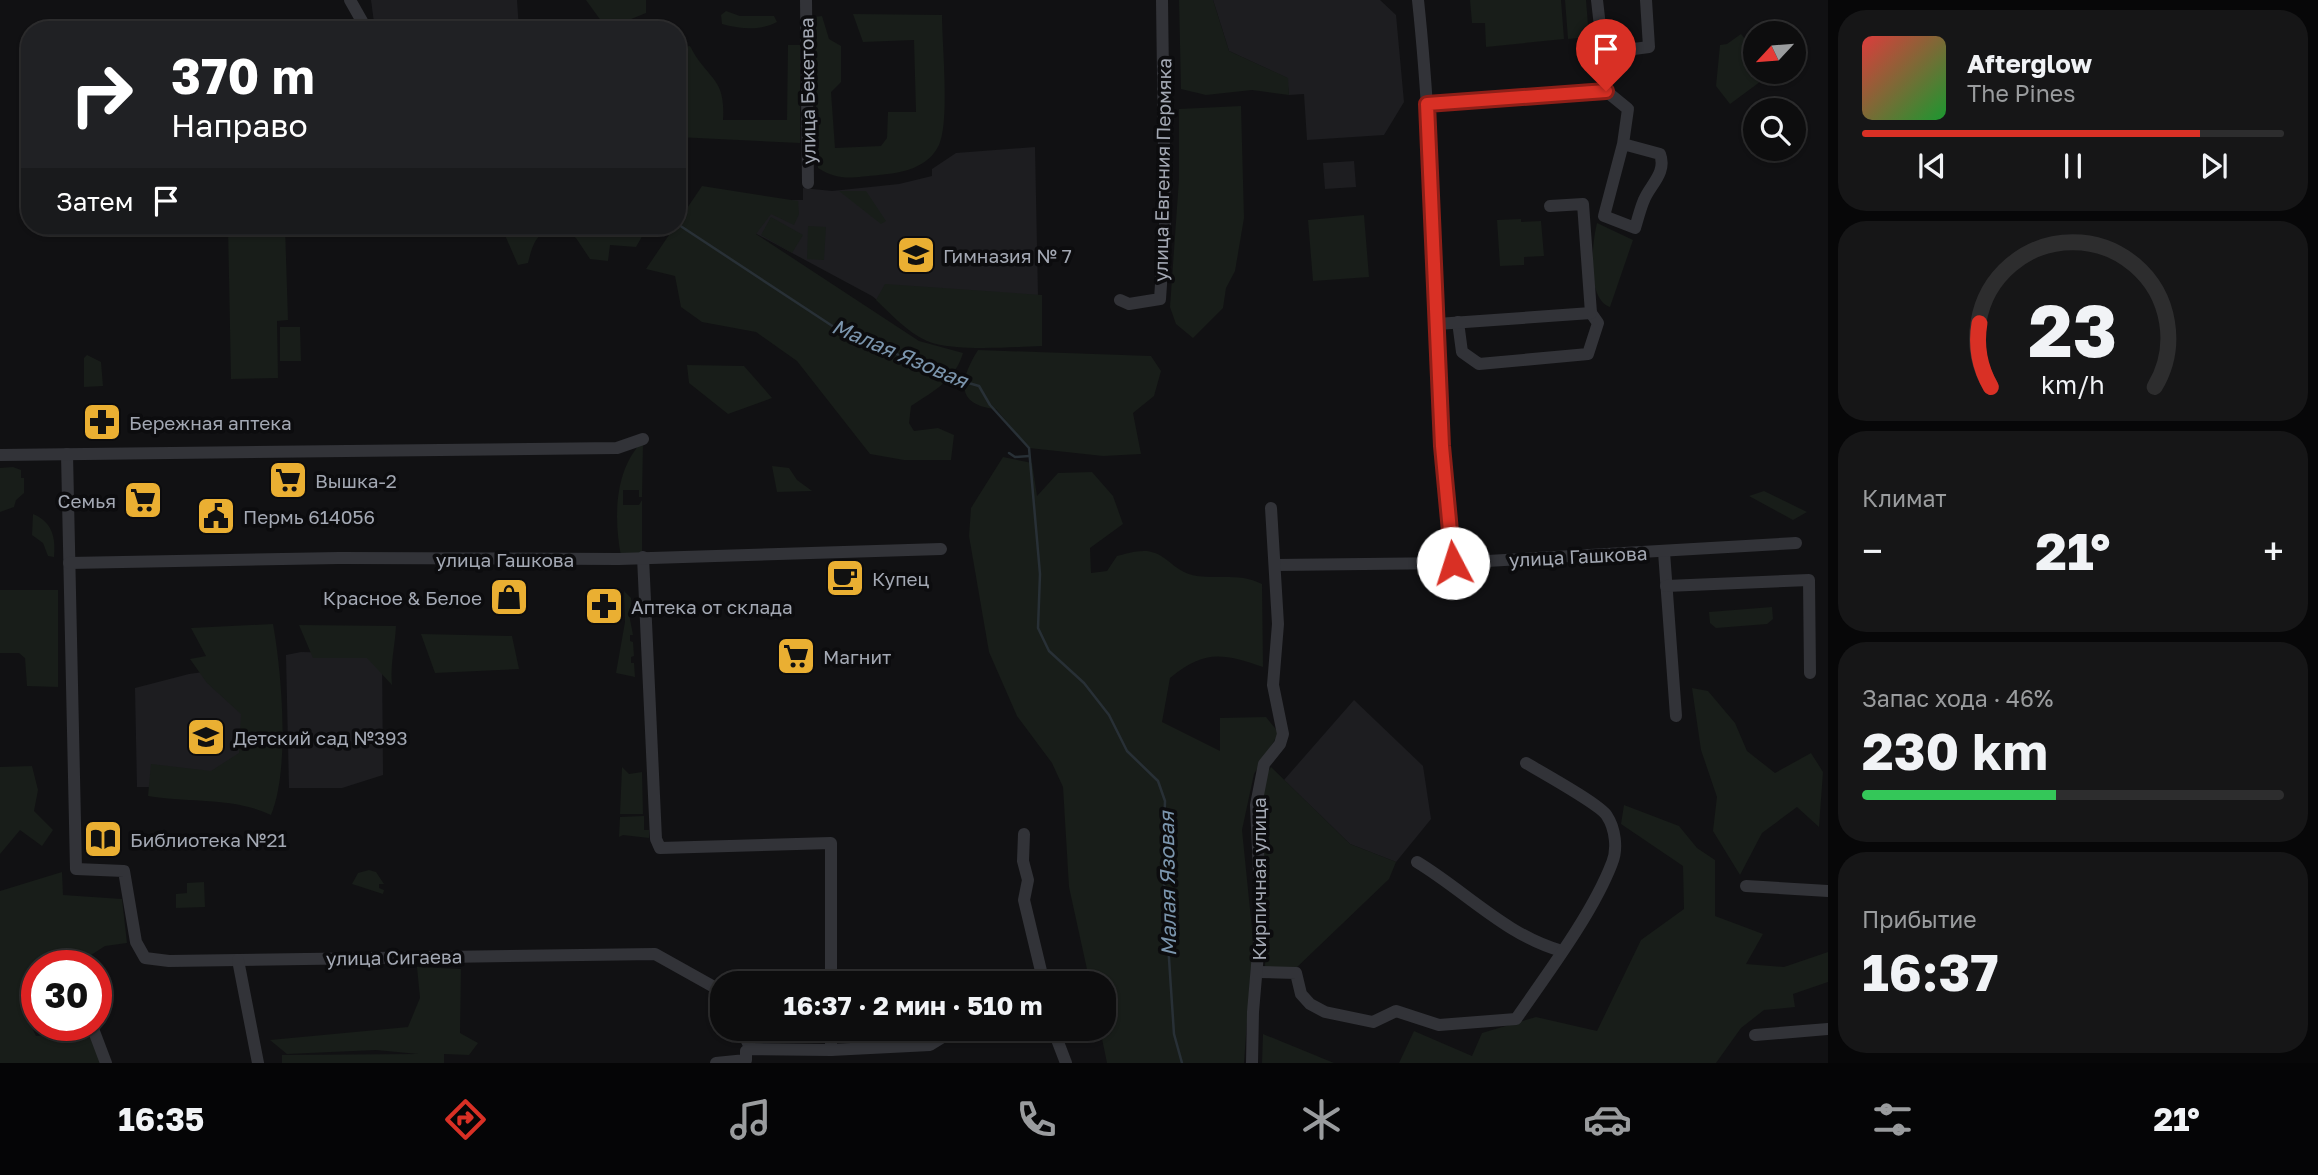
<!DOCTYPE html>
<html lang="ru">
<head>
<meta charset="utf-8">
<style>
	:root { --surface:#0d0d0e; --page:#161617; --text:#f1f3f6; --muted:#9a9c9e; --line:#2d2d2e; --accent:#d93025 }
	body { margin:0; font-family:"Golos Text",sans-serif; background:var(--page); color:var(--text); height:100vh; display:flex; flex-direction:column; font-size:26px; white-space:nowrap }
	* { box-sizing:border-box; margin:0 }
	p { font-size:23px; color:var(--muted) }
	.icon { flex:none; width:38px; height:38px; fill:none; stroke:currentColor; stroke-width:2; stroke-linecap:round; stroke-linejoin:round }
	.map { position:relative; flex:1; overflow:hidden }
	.drawer { display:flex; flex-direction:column; gap:10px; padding:10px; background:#070708; width:490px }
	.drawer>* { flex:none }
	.top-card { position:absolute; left:21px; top:21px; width:665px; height:214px; border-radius:28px; box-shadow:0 2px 5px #0004,0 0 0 2px var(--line); background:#202124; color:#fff; overflow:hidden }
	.needle { width:46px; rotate:244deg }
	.fabs { position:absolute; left:1743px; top:21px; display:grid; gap:14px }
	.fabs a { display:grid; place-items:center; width:63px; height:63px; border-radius:50%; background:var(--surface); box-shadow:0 2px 5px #0004,0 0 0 2px var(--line); font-size:35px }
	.speed { position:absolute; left:21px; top:950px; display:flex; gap:14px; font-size:35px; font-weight:700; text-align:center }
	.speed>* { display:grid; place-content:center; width:91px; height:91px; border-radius:50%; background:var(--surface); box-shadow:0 2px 5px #0004,0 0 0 2px var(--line); line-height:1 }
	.speed .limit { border:10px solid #d22; background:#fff; color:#111 }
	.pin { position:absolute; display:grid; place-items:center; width:60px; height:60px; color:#fff; margin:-72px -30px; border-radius:50% 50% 50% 0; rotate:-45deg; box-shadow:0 0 7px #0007 }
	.pin .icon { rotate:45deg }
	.me { position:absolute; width:77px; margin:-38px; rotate:355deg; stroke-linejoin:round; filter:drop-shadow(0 0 5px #0008) }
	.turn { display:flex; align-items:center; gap:24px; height:147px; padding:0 35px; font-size:32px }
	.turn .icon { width:91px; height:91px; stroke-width:2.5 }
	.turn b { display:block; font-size:49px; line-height:60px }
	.then { display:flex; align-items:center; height:66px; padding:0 35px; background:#0003; gap:14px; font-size:26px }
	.big { font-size:52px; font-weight:700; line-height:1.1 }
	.drawer .widget { flex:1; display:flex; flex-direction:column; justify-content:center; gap:10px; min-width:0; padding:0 24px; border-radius:28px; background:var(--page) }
	.drawer .dial { align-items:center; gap:0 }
	.dial svg { height:182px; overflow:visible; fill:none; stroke:var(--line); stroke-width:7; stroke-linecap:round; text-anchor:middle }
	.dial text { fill:var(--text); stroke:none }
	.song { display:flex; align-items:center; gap:21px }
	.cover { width:84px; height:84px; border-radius:10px; background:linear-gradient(135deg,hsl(0 70% 55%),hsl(130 70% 35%)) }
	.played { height:7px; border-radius:4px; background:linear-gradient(90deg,var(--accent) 80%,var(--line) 80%) }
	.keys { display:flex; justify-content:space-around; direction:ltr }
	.heat { display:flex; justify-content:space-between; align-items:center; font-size:38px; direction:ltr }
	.charge { height:10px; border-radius:5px; background:linear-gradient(90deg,#34c759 46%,var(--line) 0) }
	.trip { position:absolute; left:710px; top:971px; width:406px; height:70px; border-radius:28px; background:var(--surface); box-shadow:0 2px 5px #0004,0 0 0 2px var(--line); font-weight:700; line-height:70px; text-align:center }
	.dock { display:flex; height:112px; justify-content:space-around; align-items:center; background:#050506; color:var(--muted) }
	.dock .icon { width:49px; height:49px }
	.dock .on { color:var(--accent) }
	.dock b { font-size:32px; color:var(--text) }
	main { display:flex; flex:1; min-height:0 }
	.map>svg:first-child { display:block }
</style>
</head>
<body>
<main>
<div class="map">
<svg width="1828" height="1063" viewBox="0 0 1828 1063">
	<rect width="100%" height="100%" fill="#111113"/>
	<g fill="#1d1d20">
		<polygon points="371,0 517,0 519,30 375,30"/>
		<polygon points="1213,0 1380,0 1396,15 1404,102 1384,135 1307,140 1304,94 1289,95 1287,78 1229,51"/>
		<polygon points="1035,147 1039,345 930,342 872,296 753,232 762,200 803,200 803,188 832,191 899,184 932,176 932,169 956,153"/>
		<polygon points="1354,161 1356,187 1325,189 1323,163"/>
		<polygon points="301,652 382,654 383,775 342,788 289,788 286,655"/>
		<polygon points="276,662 276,788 137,787 135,688 189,674"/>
		<polygon points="1354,700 1423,766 1431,819 1396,862 1350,844 1284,780"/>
	</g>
	<g fill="#181d19">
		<polygon points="586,0 646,0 646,13 607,29"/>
		<polygon points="1179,0 1213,0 1229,51 1288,78 1289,95 1252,90 1206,95 1181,89"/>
		<polygon points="1470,0 1561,0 1564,39 1486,47 1485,23 1472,23"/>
		<polygon points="1565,0 1586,0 1589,37 1568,39"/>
		<path d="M726,11L740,16H774L777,22C760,31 740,29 722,24L721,15Z"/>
		<path d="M853,14L942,15C942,44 950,122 939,145C928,168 902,173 879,175C854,177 840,182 818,168L813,17L822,16L829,39L841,46V82L831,92L835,148L881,146L887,138L888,112H916L914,40L863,42Z"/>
		<polygon points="1741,34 1755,52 1755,72 1772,73 1730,104 1716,86 1720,45 1727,44"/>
		<path d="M788,45H800V143L677,137V59L681,47L690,46C707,80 726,76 723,120H787Z"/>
		<polygon points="1241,106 1244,218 1235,271 1226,288 1223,308 1193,338 1176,324 1170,307 1179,179 1179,109"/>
		<path d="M702,186L798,201L799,214L794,225L771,214L756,234L919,341L963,353C955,380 934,391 911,406L909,423L914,431L938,428L954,435L951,460H904L870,454L797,361L756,332L702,322L681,307L675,276L646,269Z"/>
		<polygon points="866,191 886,221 881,224 839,191"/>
		<polygon points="1364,215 1369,277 1313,281 1308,220"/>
		<polygon points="771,217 803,235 792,253 761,235"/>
		<polygon points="1521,219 1521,222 1541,221 1544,256 1524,257 1524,265 1500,266 1497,220"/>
		<path d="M1597,223L1633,240L1610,307C1586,299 1592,243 1597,223Z"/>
		<polygon points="228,226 285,226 288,320 277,321 278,378 231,379"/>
		<path d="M501,226H642L644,233L636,247L610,245L608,261L590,259L576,238L557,226C536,233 533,243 528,263L518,265Z"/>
		<polygon points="808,226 826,227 824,260 807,259"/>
		<path d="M885,284L1042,295V346C1013,347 953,352 927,341C907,332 892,315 876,300Z"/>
		<polygon points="280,327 300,327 301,361 280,361"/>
		<path d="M978,350L1151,356L1161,371L1154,396L1133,413L1141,454L1103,456L1029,448L996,409C954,405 960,379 978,350Z"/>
		<polygon points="87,355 101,362 103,386 84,387 84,358"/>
		<polygon points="687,365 744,366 772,398 728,414 689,383"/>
		<path d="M640,444H643L642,497H639V490H623V505H639L642,500V555L621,556C614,520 614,473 640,444Z"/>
		<path d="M1003,457L1032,463L1037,496L1058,473L1092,472L1113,496L1123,524L1090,548L1091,573L1107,571L1117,556C1128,553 1144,548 1155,553C1172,560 1175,572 1197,576C1220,579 1241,573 1262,584L1263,667C1221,653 1205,650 1170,678L1162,722L1220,751V718L1266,717L1279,733L1254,774L1242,830L1253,939L1244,1063H1107L1100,1029H1104V984L1090,983L1069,887L1063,787L1052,763L1017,716L989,652L969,536L971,508Z"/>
		<polygon points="772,466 789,468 797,480 812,491 777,492"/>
		<polygon points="13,467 21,470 21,478 24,478 24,493 16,500 14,507 0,512 0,468"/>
		<polygon points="1764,491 1807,512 1793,520 1749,496"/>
		<path d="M33,514C52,522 56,537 54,557L48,556L43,543L32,535Z"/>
		<polygon points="0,590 58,590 58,687 27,686 25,658 19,653 0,653"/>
		<polygon points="624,591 631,598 632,614 629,614 633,635 630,635 630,641 633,642 634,656 631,657 631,663 634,663 635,677 616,673 625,622"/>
		<polygon points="1772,607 1773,619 1767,624 1716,628 1710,623 1709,612"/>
		<path d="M273,624C282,674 290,769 271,815C235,797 187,803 148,796L151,764L211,771L239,753L241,714L207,683L190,659L206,656L191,628Z"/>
		<path d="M299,625L396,626C395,647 390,664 392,685L367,658H313Z"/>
		<polygon points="421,634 512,636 519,669 435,673"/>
		<polygon points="1692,688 1708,691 1735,723 1747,751 1775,773 1811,753 1823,772 1819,827 1797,807 1762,833 1740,875 1713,831 1717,797 1701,750"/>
		<polygon points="32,766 38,790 34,811 53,830 42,846 20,830 0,854 0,767"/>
		<polygon points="622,767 629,774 642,772 643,814 620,814"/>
		<polygon points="1271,767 1350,844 1396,862 1389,879 1295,969 1265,967 1266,926 1258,805 1262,781"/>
		<polygon points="1624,805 1679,826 1697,848 1715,860 1715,916 1763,934 1746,964 1784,967 1828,952 1828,982 1793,994 1795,1007 1764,1010 1741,1028 1716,1063 1399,1063 1414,1031 1472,1056 1482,1033 1536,1017 1597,1031 1641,940 1684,909 1683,866 1621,824"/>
		<polygon points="644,816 644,830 649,830 649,838 623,835 619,837 620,817"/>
		<polygon points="369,870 376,872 384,884 379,884 379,888 384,890 383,894 352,884 358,873"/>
		<polygon points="62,872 63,895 122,899 127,943 105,946 74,966 37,966 37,991 28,997 25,1013 36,1036 87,1031 98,1048 103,1063 0,1063 0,891"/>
		<polygon points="204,882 205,907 176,908 176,894 187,893 187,883"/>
		<polygon points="417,967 461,969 460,1033 478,1043 469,1055 444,1054 444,1063 282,1063 282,1055 418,1054 376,1050 287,1054 270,1040 408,1027 420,998"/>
		<polygon points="1263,1034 1334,1063 1262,1063"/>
	</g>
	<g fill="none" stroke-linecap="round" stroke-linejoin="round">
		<g stroke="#283036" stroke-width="2.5">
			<polyline points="679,225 840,331 867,338 906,359 938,368 958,380 979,386 990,405 1029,448 1040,574 1038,628 1049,651 1084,683 1109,715 1127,751 1158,781 1165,801 1163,868 1174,1034 1182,1063"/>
			<polyline points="1009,453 1015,457 1029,456"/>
		</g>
		<g stroke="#323338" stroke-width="12">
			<polyline points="350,0 367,30"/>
			<polyline points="806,0 808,183"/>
			<path d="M1418,0C1438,187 1433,376 1453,563"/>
			<polyline points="1597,0 1603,53 1649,47 1646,0"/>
			<path d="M1606,91L1628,109L1623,144L1604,216L1635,228C1638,219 1640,209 1644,200C1650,185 1667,173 1660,154L1623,144"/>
			<polyline points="1428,104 1606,91 1603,53"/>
			<polyline points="1120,300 1129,304 1160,299 1165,226 1162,0"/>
			<polyline points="1458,322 1462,352 1479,364 1588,354 1598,323 1591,313"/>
			<polyline points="1437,324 1591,313 1583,204 1550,206"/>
			<polyline points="67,454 76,869 124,871 136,942 145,958 169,961 655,954 723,992"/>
			<polyline points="0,455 617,448 643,439"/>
			<polyline points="1664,552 1676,716"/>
			<polyline points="643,557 656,839 660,848 831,843 831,984"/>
			<polyline points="69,563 339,558 619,559 941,549"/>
			<polyline points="1275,565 1453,563 1796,543"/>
			<polyline points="1666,586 1809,580 1810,673"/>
			<polyline points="1024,834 1023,861 1028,880 1024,900 1041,971 1040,984"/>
			<path d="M1417,862C1465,891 1507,936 1562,951"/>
			<polyline points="1746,886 1828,891"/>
			<polyline points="238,960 258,1063"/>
			<path d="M1258,972L1296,973L1301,994L1310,1004L1325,1012L1373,1022L1396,1011L1439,1025L1516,1019C1547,974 1593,913 1612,863C1618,849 1615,828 1607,816C1601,805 1541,772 1526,763"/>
			<polyline points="92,1026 106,1063"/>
			<polyline points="741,1029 751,1049"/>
			<polyline points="1053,1029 1066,1063"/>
			<polyline points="1755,1035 1828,1029"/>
			<polyline points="831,1050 831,1029"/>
			<polyline points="716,1063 746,1060 746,1051 751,1049 831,1050 930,1045 956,1029"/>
			<polyline points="1252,1063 1253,1012 1261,918 1256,805 1264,764 1280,744 1283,734 1273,685 1278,624 1271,508"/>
		</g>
	</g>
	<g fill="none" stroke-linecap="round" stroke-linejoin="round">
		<defs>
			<polyline id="route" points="1453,563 1442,446 1427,104 1606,91"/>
		</defs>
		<use href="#route" stroke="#8d1f18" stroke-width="18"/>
		<use href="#route" stroke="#d93025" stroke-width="12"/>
	</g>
	<defs>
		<symbol id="school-square" viewBox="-11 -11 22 22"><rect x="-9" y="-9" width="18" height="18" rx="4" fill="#eaaf32" stroke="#0c0c0e"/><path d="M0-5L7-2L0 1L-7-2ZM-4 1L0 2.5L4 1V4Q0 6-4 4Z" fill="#111"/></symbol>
		<symbol id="pharmacy-square" viewBox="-11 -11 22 22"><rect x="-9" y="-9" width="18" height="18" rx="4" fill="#eaaf32" stroke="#0c0c0e"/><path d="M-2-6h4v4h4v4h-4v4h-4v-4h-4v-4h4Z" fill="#111"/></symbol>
		<symbol id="supermarket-square" viewBox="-11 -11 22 22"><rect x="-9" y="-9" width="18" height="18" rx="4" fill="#eaaf32" stroke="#0c0c0e"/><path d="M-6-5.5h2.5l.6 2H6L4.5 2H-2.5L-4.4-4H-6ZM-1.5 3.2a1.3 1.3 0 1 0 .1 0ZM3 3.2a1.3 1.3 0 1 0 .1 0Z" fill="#111"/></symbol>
		<symbol id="civic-square" viewBox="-11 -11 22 22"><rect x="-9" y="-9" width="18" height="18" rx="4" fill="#eaaf32" stroke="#0c0c0e"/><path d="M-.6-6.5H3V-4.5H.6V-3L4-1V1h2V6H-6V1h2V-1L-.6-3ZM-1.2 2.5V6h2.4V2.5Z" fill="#111"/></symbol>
		<symbol id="cafe-square" viewBox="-11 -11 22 22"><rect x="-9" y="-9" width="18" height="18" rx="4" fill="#eaaf32" stroke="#0c0c0e"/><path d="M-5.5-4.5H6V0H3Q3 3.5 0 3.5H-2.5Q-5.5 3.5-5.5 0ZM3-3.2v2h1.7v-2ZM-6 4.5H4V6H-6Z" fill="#111"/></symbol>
		<symbol id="shop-square" viewBox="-11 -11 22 22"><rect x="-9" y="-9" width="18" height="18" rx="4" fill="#eaaf32" stroke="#0c0c0e"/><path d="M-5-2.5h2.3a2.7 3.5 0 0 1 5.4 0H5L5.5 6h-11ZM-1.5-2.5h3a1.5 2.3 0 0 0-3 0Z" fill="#111"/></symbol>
		<symbol id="library-square" viewBox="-11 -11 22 22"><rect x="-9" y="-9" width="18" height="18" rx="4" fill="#eaaf32" stroke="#0c0c0e"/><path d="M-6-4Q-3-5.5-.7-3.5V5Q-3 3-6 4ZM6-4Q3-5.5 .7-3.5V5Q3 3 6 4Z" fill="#111"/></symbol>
	</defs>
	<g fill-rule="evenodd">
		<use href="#school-square" x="894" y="233" width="44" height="44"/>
		<use href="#pharmacy-square" x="80" y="400" width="44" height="44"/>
		<use href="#supermarket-square" x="266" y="458" width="44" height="44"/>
		<use href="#supermarket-square" x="121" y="478" width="44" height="44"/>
		<use href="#civic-square" x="194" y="494" width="44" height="44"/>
		<use href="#cafe-square" x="823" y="556" width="44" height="44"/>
		<use href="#shop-square" x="487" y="575" width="44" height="44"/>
		<use href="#pharmacy-square" x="582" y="584" width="44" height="44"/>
		<use href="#supermarket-square" x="774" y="634" width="44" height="44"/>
		<use href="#school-square" x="184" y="715" width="44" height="44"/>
		<use href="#library-square" x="81" y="817" width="44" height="44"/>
	</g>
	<g text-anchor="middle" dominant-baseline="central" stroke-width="7" stroke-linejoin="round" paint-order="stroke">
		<g font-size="19" fill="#a3a8b3" stroke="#0c0c0e">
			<text transform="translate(807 91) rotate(-91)">улица Бекетова</text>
			<text transform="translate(1162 170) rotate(-89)">улица Евгения Пермяка</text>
			<text transform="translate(1578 556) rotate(-3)">улица Гашкова</text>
			<text x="505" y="559">улица Гашкова</text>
			<text transform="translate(1258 879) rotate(-90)">Кирпичная улица</text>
			<text transform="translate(394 957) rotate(-1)">улица Сигаева</text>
		</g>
		<g font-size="19" fill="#a3a8b3" stroke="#0c0c0e" text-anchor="start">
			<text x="943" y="255">Гимназия № 7</text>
			<text x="129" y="422">Бережная аптека</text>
			<text x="315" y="480">Вышка-2</text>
			<text x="116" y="500" text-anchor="end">Семья</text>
			<text x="243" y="516">Пермь 614056</text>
			<text x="872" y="578">Купец</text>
			<text x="482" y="597" text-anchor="end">Красное &amp; Белое</text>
			<text x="631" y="606">Аптека от склада</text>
			<text x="823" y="656">Магнит</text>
			<text x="233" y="737">Детский сад №393</text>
			<text x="130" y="839">Библиотека №21</text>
		</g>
		<g font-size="21" font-style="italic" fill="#7b95ad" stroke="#0c0c0e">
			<text transform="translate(900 353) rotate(23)">Малая Язовая</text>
			<text transform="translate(1167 884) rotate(-91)">Малая Язовая</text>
		</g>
	</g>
</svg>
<div class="fabs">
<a><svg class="needle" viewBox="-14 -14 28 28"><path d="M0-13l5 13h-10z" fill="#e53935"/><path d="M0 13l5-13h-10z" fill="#9a9c9e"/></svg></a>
<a><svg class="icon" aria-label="search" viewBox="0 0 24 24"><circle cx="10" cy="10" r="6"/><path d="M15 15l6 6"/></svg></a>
</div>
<div class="speed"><div class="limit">30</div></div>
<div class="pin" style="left:1606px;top:91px;background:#d93025"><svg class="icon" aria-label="arrive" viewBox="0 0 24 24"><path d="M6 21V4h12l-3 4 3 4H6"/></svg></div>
<svg class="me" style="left:1453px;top:563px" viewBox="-20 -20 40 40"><circle r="19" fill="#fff"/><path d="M0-13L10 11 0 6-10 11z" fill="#d93025"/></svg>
<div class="trip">16:37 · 2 мин · 510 m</div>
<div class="top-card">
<div class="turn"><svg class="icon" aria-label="right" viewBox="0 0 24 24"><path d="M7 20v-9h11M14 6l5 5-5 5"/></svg><div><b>370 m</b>Направо</div></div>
<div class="then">Затем<svg class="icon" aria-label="arrive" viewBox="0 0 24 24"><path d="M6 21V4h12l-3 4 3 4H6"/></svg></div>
</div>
</div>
<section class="drawer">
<div class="widget">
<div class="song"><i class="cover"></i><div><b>Afterglow</b><p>The Pines</p></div></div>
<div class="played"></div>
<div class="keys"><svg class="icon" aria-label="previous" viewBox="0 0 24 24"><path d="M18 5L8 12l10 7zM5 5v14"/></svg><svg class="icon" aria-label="pause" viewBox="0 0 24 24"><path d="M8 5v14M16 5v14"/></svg><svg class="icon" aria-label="next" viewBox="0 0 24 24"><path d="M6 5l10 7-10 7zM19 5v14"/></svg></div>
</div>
<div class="widget dial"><svg viewBox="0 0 100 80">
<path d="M14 69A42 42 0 1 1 86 69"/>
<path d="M14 69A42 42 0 0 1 9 41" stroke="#d93025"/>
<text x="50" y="56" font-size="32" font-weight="700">23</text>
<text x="50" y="72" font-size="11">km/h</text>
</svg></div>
<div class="widget"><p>Климат</p>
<div class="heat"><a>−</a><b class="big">21°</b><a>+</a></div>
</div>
<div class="widget"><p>Запас хода · 46%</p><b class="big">230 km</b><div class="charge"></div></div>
<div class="widget"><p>Прибытие</p><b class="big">16:37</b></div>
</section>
</main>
<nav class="dock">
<b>16:35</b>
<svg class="icon on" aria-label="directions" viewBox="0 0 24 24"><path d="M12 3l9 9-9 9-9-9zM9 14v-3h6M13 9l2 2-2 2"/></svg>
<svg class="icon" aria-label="music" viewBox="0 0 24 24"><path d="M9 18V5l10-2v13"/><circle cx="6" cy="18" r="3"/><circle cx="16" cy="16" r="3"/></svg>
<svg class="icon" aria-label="phone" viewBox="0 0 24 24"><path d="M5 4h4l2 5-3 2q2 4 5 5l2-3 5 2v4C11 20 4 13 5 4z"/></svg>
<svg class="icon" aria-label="climate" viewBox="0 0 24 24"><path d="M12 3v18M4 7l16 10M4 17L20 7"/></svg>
<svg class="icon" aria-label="car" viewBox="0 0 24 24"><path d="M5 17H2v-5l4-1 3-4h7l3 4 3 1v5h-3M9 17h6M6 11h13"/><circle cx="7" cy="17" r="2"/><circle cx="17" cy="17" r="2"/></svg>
<svg class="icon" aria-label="filters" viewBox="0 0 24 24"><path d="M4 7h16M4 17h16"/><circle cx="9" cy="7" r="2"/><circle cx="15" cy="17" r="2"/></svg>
<b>21°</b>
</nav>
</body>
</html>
